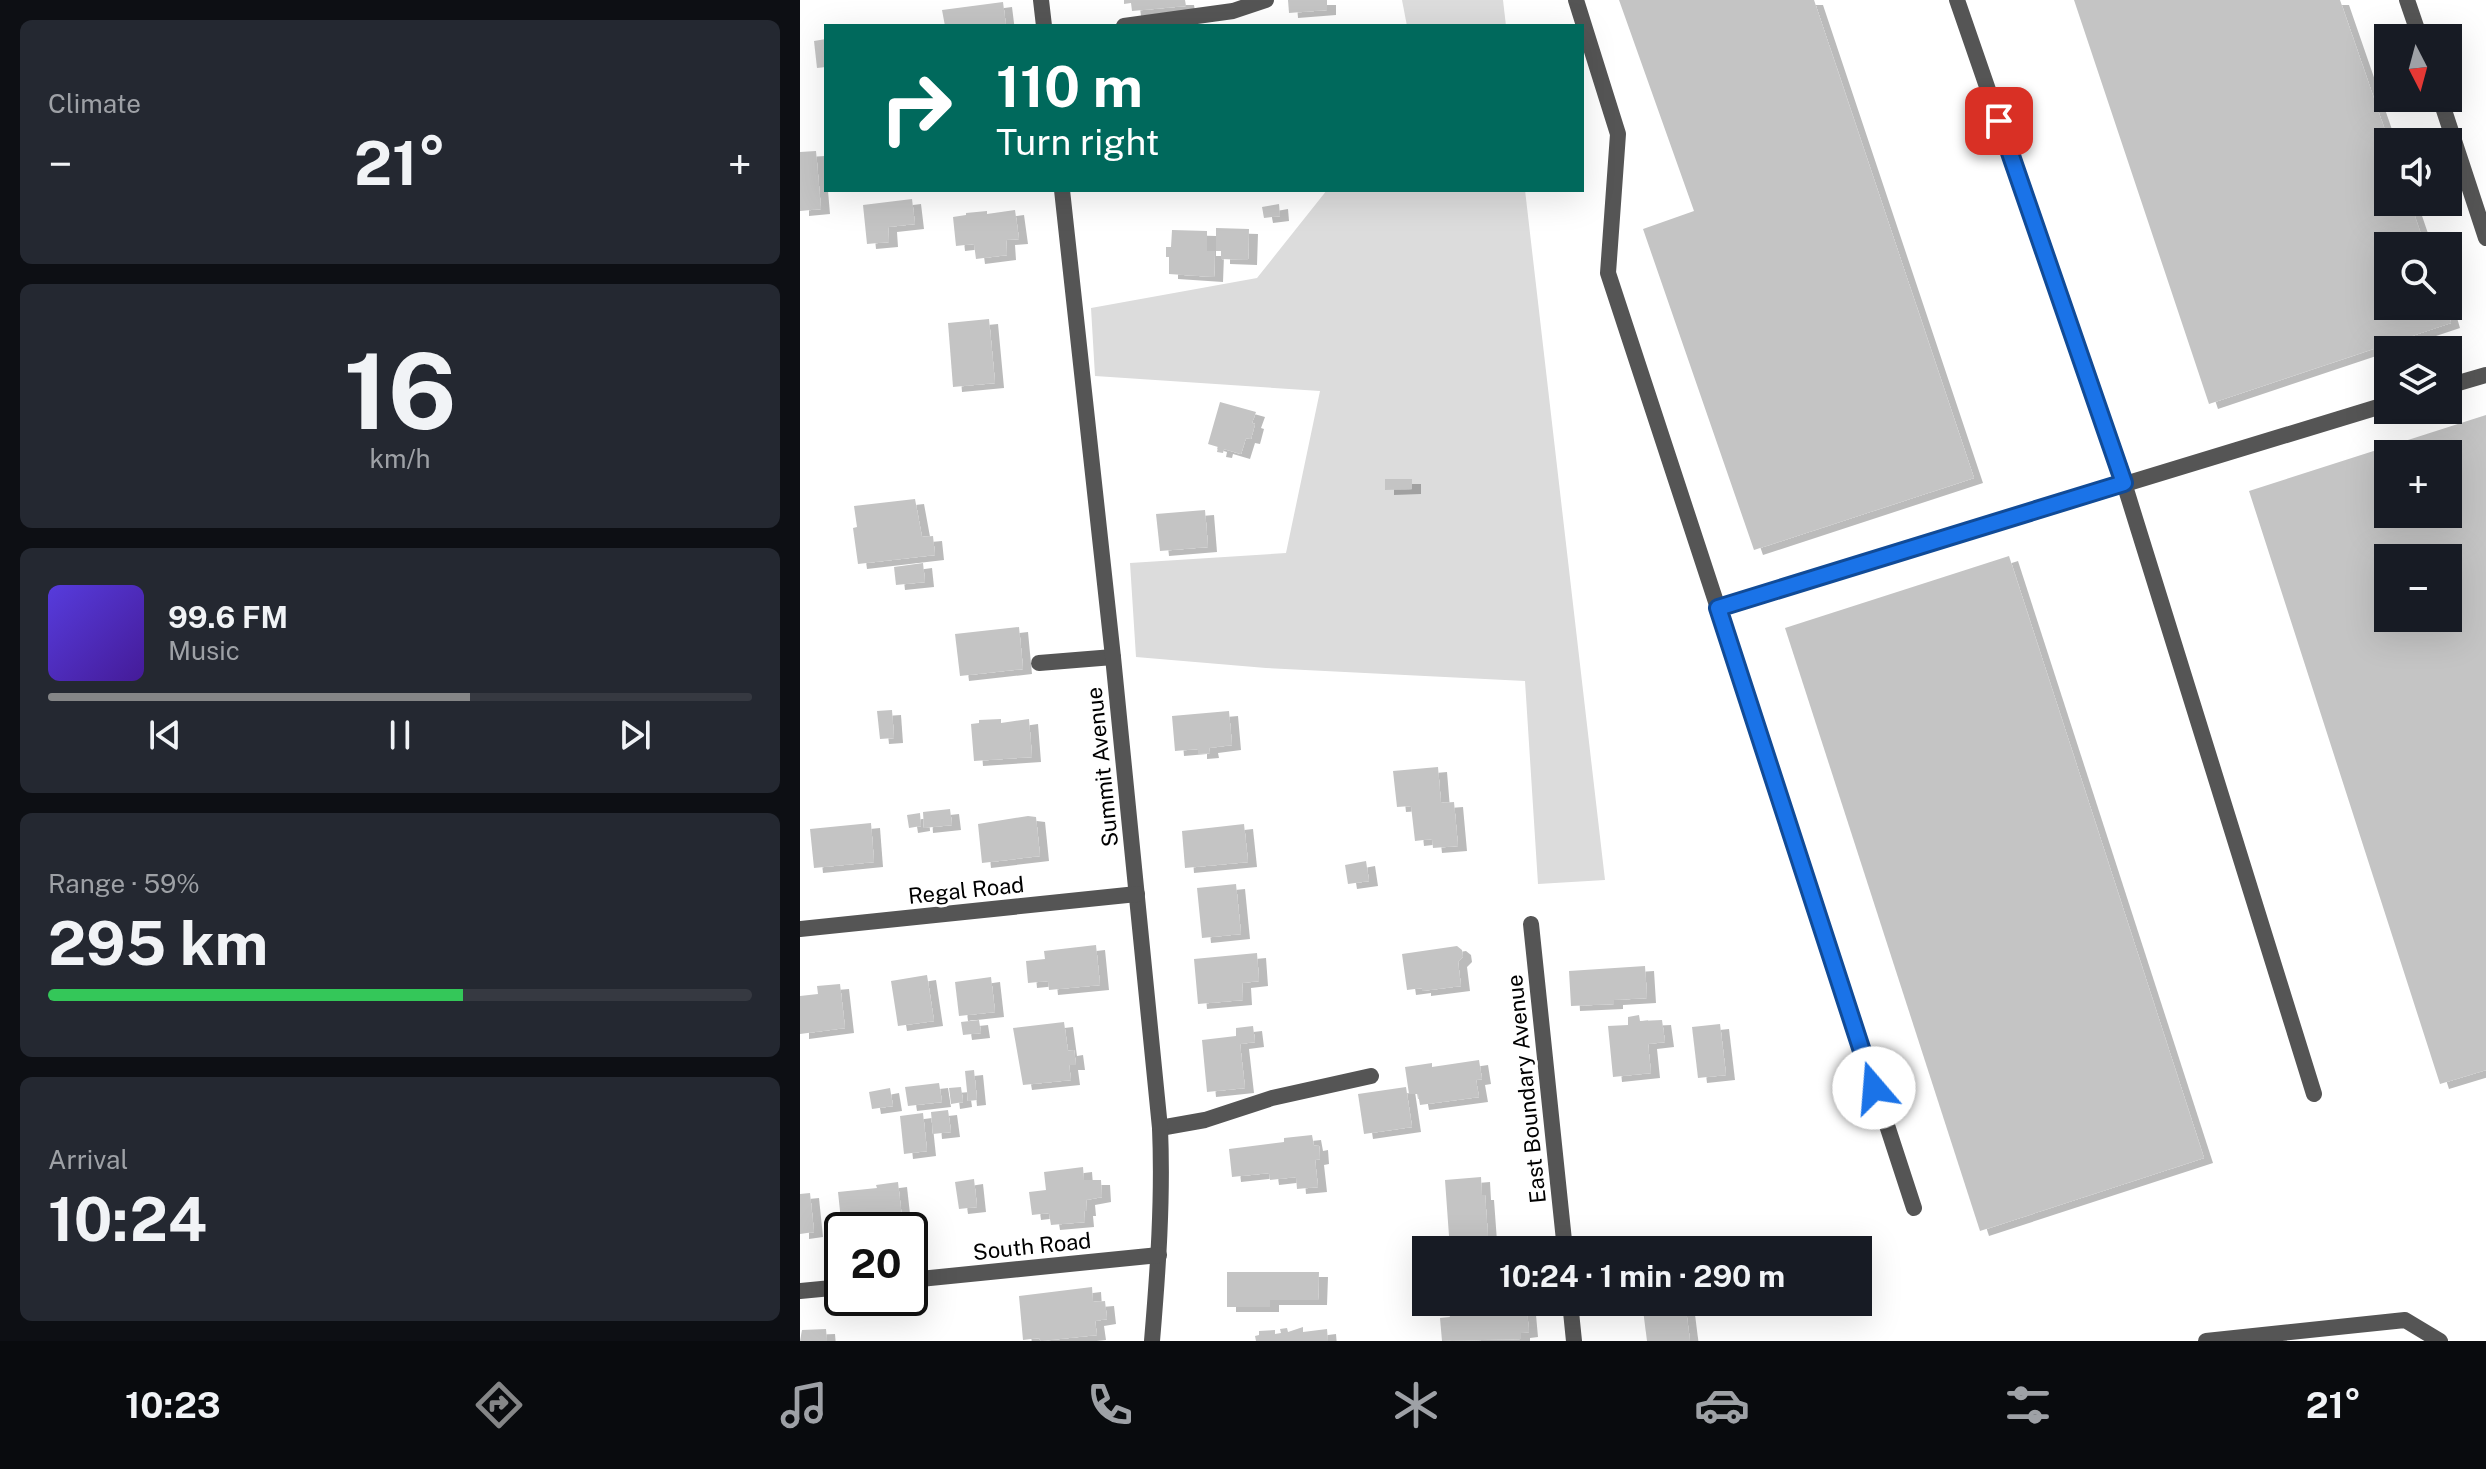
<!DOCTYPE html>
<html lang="en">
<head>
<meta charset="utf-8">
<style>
	:root { --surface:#171b24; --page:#242831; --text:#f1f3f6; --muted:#9ea1a6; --line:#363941; --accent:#858687 }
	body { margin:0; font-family:"Public Sans",sans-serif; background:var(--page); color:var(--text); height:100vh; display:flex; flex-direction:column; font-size:30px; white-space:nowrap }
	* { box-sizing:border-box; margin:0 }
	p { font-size:26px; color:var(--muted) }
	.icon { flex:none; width:44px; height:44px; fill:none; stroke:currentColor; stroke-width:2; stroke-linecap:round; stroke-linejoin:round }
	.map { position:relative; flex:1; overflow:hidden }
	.details { display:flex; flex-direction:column; gap:20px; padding:20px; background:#0d0f14; width:800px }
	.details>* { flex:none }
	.hud { position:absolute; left:24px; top:24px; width:760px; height:168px; border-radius:0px; box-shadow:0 8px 32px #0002; background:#00695c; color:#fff; overflow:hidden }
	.needle { width:52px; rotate:174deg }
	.controls { position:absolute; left:1574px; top:24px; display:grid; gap:16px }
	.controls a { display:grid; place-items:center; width:88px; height:88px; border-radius:0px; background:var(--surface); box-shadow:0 8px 32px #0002; font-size:40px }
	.speed { position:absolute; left:24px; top:1212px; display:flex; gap:16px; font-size:40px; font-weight:700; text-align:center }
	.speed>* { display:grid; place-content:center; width:104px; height:104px; border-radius:50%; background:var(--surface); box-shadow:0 8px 32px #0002; line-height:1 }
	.speed .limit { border:4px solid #111; border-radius:12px; background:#fff; color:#111 }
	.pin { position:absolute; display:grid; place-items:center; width:68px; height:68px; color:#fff; margin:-34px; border-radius:16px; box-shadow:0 4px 12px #0006 }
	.me { position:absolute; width:88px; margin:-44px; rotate:342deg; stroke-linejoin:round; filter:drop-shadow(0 0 6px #0008) }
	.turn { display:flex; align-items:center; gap:28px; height:168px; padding:0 40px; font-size:36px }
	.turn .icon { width:104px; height:104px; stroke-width:2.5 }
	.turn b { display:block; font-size:56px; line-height:68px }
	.big { font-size:60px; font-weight:700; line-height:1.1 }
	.details .widget { flex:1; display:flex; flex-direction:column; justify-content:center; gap:12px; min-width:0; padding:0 28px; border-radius:12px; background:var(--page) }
	.details .dial { align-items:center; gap:0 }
	.dial b { font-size:104px; line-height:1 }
	.song { display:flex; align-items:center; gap:24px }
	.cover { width:96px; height:96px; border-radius:12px; background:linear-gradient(135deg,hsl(250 70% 55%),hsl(260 70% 35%)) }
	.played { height:8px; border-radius:4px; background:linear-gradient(90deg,var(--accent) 60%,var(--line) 60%) }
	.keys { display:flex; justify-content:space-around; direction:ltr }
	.heat { display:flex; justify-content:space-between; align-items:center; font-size:44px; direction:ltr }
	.charge { height:12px; border-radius:6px; background:linear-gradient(90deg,#34c759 59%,var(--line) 0) }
	.trip { position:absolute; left:612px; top:1236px; width:460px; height:80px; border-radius:0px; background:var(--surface); box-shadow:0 8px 32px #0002; font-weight:700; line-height:80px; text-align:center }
	.dock { display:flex; height:128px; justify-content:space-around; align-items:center; background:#090b0e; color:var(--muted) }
	.dock .icon { width:56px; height:56px }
	.dock .on { color:var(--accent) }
	.dock b { font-size:36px; color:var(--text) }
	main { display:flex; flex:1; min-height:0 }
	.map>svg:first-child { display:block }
</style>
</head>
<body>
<main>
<section class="details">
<div class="widget"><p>Climate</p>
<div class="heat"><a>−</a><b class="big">21°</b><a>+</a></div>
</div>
<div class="widget dial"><b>16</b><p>km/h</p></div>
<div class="widget">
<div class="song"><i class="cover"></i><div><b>99.6 FM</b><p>Music</p></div></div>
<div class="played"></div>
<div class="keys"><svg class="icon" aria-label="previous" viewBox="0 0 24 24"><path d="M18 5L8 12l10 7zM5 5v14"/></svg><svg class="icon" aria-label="pause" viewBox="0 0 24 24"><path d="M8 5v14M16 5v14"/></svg><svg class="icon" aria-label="next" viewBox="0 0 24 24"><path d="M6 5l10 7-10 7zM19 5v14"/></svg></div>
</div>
<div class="widget"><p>Range · 59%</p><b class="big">295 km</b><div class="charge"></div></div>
<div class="widget"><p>Arrival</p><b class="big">10:24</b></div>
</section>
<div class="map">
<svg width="1686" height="1341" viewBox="0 0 1686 1341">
	<defs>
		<filter id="shadow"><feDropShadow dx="9" dy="5" stdDeviation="0" flood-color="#0004"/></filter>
	</defs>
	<rect width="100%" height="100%" fill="#fff"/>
	<g fill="#dcdcdc">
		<polygon points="602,0 703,0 706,26 607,26"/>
		<polygon points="527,190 725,190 805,880 738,884 725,681 466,668 336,657 330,563 486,553 520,391 295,376 291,308 457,278"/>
	</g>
	<g fill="#c4c4c4" fill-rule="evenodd" filter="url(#shadow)">
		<polygon points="324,0 385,0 386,6 332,11 331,3 324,4"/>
		<polygon points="488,0 527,0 527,10 489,13"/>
		<polygon points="819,0 1014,0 1174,478 954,550 843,229 894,211"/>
		<polygon points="1274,0 1540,0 1589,142 1588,202 1610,202 1625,246 1588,246 1588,306 1646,306 1651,323 1409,404"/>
		<polygon points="203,2 206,26 145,26 142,10"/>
		<polygon points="26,39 26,67 17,68 14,41"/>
		<polygon points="16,151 21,209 0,211 0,152"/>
		<polygon points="112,199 115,224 88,227 89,242 67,244 63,205"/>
		<polygon points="479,204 480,216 464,218 462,207"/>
		<polygon points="215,210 219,239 206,240 207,255 176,259 174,244 156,246 153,217 166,215 166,213 187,211 187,214"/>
		<polygon points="416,228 449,229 448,260 421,259 421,251 416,251"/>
		<polygon points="372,230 407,231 407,251 415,251 414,277 369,274 369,257 366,257 366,247 371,247"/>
		<polygon points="189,319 195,383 153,387 148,323"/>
		<polygon points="420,402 456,412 452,423 455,424 451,439 446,438 441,454 424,449 423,453 417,452 418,447 408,444"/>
		<path d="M1686,415V1070L1640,1084L1449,491ZM1588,454H1648V514H1588ZM1588,558H1648V618H1588Z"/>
		<polygon points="585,479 612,479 612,489 585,490"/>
		<polygon points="115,499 122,537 133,536 135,555 58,564 53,528 57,527 54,506"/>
		<polygon points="405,510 408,547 360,551 356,514"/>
		<polygon points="1209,556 1404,1158 1180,1231 985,628"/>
		<polygon points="123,563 125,582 96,585 94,567"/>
		<polygon points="219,627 223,669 160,676 155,634"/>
		<polygon points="92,710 94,738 80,739 77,711"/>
		<polygon points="429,711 432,745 409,748 410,753 398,754 398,749 375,751 372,716"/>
		<polygon points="201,719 201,723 229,719 232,757 174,761 171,724 179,723 179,720"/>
		<polygon points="638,767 641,803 654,802 658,846 633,848 632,839 615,841 611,806 597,807 593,771"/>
		<polygon points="150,809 152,825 124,828 123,812"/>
		<polygon points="120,813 121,826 109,828 107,815"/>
		<polygon points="228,816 236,817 240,856 182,863 178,824"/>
		<polygon points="71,823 74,862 14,868 10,829"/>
		<polygon points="444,824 448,862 385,868 382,831"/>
		<polygon points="566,861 569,881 548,884 545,865"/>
		<polygon points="436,884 441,934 402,938 397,888"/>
		<polygon points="296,945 300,985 249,990 248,981 228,983 226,961 245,959 244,951"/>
		<polygon points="657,946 662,950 663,957 658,962 661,986 622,991 622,988 607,990 602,954"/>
		<polygon points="457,953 459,981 442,983 443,1000 398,1004 394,959"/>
		<polygon points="845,966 847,998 814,1000 814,1004 771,1006 769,971"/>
		<polygon points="127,975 134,1021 98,1026 91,981"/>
		<polygon points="191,977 195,1012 159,1016 155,982"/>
		<polygon points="40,984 45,1028 0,1034 0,996 18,994 17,986"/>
		<polygon points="839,1015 840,1021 862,1020 865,1042 848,1044 851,1073 813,1077 808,1026 828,1025 828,1017"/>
		<polygon points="179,1020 181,1033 163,1035 161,1022"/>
		<polygon points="264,1022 268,1051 274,1050 276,1065 269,1065 271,1080 223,1085 213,1028"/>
		<polygon points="920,1024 926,1075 898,1078 892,1027"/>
		<polygon points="453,1026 455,1042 440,1044 445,1088 407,1092 402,1040 436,1036 436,1028"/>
		<polygon points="679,1060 682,1079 676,1080 679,1097 620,1105 618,1094 609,1094 605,1067 632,1063 632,1067"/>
		<polygon points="174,1070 177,1100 168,1101 165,1071"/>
		<polygon points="139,1083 142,1102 108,1106 105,1087"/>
		<polygon points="161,1087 163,1102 151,1104 149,1088"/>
		<polygon points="606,1087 612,1127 564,1134 558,1094"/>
		<polygon points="90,1088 93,1106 72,1109 69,1092"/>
		<polygon points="148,1110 151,1132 133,1134 131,1112"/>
		<polygon points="123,1113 127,1151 104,1154 100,1116"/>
		<polygon points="512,1135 514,1146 519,1145 520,1159 515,1160 518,1187 497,1189 496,1177 470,1180 469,1173 432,1177 429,1149 484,1142 484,1138"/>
		<polygon points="283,1167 284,1180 301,1180 302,1197 286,1200 287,1211 284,1211 285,1222 251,1225 249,1213 232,1215 229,1192 246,1190 244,1172"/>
		<polygon points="681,1177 682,1195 685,1195 689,1250 650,1250 645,1180"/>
		<polygon points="174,1179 177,1207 159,1209 155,1182"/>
		<polygon points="98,1182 103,1227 80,1229 80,1226 42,1230 38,1192 77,1188 76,1185"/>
		<polygon points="10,1193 14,1232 0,1234 0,1194"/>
		<polygon points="427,1272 519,1272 518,1300 470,1300 470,1307 427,1307"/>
		<polygon points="292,1287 293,1302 305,1301 307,1319 295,1321 297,1335 241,1341 239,1338 223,1340 219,1296"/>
		<polygon points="842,1302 885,1302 890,1341 847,1341"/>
		<polygon points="716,1308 716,1311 727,1310 729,1332 721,1333 721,1339 642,1341 640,1318 650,1317 649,1314"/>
		<polygon points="503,1327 503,1332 527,1329 528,1341 456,1341 455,1336 459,1335 459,1331 475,1330 475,1334 481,1333 480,1329 487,1328 488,1332"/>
		<polygon points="26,1329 27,1341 0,1341 2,1330"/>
	</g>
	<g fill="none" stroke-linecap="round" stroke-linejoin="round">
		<g stroke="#555" stroke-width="16">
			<polyline points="776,0 818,134 808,273 918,608"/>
			<polyline points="1157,0 1324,483 1514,1094"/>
			<polyline points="1607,0 1620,38"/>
			<polyline points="324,26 433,11 466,0"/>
			<polyline points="1640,98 1686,238"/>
			<polyline points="1648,386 1686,375"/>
			<polyline points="239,663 313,657"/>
			<polyline points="360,1128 405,1120 472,1098 571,1076"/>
			<polyline points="1114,1208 918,608 1588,404"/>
			<polyline points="1406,1341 1605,1320 1640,1341"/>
		</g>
		<g stroke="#555" stroke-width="16">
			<polyline points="241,0 244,26"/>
			<path d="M262,190L313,657L360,1128C363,1199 358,1270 352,1341"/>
			<polyline points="731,924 765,1250"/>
			<polyline points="0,929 337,894"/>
			<polyline points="110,1280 359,1255"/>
			<polyline points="0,1291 42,1287"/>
			<polyline points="770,1302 774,1341"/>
		</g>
	</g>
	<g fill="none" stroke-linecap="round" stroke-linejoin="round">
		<defs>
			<polyline id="route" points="1074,1088 918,608 1324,483 1199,121"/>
		</defs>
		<use href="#route" stroke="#114b97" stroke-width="20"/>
		<use href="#route" stroke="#1a73e8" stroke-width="14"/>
	</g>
	<g text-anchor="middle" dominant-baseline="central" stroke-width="6" stroke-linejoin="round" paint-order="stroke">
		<g font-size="22" fill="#000" stroke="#fff">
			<text transform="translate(302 767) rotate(-96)">Summit Avenue</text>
			<text transform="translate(166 890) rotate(-6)">Regal Road</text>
			<text transform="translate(726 1089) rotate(-96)">East Boundary Avenue</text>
			<text transform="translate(232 1246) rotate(-6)">South Road</text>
		</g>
	</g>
</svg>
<div class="controls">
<a><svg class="needle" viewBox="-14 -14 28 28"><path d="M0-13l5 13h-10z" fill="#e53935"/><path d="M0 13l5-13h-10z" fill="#9ea1a6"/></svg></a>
<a><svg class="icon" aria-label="sound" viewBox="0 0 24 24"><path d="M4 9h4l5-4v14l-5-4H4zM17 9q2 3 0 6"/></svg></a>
<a><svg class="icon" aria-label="search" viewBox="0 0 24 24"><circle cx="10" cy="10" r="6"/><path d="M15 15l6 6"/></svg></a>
<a><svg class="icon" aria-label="layers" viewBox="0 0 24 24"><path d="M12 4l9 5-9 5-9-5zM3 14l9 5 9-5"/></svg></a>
<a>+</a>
<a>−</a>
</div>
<div class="speed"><div class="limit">20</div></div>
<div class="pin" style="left:1199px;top:121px;background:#d93025"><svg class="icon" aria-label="arrive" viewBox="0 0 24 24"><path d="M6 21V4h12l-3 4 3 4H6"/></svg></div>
<svg class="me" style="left:1074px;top:1088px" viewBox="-20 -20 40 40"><circle r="19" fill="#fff"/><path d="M0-13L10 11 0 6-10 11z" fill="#1a73e8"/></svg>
<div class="trip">10:24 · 1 min · 290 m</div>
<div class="hud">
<div class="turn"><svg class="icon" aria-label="right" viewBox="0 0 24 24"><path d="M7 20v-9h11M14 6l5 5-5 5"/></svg><div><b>110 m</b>Turn right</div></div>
</div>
</div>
</main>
<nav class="dock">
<b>10:23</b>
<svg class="icon on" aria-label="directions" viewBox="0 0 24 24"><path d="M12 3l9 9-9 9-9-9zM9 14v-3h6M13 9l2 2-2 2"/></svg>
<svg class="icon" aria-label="music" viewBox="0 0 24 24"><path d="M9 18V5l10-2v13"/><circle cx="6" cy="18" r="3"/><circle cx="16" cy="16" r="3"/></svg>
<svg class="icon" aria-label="phone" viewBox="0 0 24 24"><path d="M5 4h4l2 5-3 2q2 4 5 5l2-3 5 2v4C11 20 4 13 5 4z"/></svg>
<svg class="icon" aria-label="climate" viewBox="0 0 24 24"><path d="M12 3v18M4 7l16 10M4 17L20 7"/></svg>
<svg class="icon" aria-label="car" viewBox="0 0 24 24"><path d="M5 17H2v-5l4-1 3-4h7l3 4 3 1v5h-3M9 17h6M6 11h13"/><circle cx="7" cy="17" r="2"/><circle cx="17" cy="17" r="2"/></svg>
<svg class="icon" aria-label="filters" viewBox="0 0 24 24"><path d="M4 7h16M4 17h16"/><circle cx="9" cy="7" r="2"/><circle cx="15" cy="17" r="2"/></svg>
<b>21°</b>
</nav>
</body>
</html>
